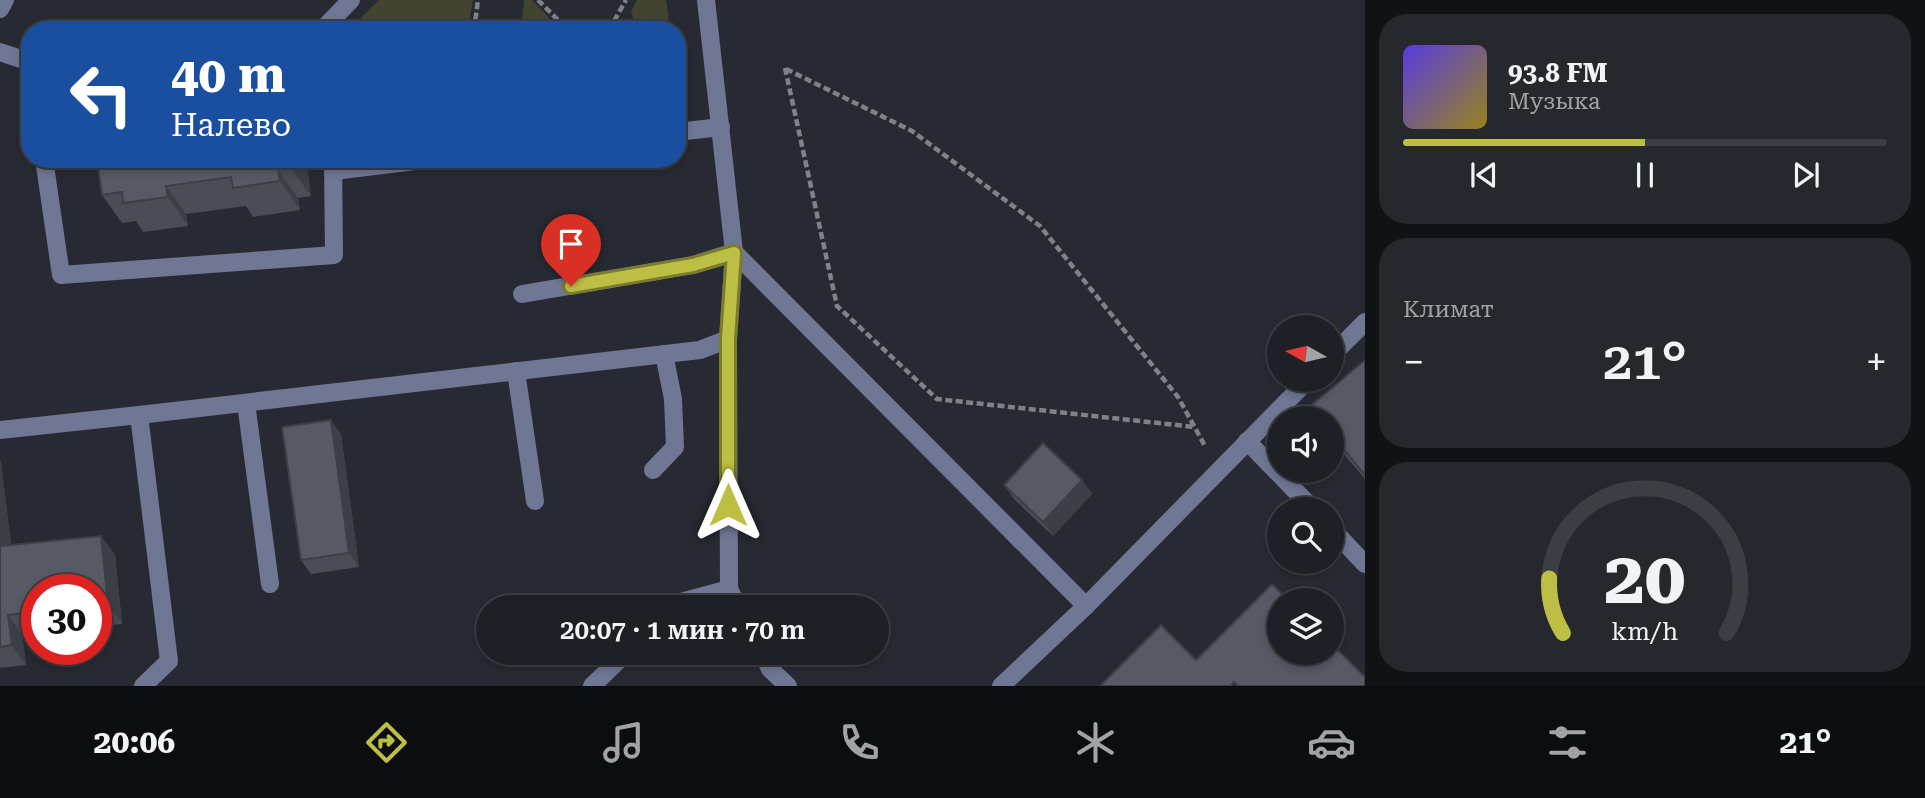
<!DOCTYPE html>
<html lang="ru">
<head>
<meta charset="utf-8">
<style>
	:root { --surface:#1e2026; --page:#26282e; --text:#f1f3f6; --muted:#a1a3a7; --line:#3c3e43; --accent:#bcbf44 }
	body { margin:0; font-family:"Roboto Serif",serif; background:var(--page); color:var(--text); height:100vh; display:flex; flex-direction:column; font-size:26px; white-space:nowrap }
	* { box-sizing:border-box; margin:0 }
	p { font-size:23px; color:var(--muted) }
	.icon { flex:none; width:38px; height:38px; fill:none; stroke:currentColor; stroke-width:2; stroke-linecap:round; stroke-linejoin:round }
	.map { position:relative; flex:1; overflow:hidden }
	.drawer { display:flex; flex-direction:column; gap:14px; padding:14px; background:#101215; width:560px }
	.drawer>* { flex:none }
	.banner { position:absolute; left:21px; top:21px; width:665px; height:147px; border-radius:28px; box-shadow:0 4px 10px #0003,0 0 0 2px var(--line); background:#1a4fa0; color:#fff; overflow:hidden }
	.needle { width:46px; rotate:278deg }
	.controls { position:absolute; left:1267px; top:315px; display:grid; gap:14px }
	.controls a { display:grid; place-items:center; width:77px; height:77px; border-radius:50%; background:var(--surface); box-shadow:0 4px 10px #0003,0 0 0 2px var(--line); font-size:35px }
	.speed { position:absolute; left:21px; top:574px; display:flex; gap:14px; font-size:35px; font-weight:700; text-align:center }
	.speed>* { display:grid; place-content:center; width:91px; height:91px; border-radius:50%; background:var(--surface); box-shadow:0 4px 10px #0003,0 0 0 2px var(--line); line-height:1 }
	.speed .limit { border:10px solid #d22; background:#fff; color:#111 }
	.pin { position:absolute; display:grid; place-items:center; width:60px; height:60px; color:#fff; margin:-72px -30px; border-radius:50% 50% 50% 0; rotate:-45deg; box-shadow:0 0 7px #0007 }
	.pin .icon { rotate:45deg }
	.me { position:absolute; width:77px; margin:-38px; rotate:0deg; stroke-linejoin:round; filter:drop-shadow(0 0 5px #0008) }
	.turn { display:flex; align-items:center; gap:24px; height:147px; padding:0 35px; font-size:32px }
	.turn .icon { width:91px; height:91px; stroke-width:2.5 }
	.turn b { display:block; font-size:49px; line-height:60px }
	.big { font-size:52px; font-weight:600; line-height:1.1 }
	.drawer .widget { flex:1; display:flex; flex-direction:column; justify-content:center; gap:10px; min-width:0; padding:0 24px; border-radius:28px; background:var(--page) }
	.drawer .dial { align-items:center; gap:0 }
	.dial svg { height:182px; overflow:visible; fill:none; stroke:var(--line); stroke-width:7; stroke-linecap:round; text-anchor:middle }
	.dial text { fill:var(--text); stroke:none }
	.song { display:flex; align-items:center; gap:21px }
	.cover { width:84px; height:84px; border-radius:10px; background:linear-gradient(135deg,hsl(250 70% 55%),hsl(50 70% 35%)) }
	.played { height:7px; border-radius:4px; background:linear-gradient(90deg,var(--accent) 50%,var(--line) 50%) }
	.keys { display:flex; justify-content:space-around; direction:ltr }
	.heat { display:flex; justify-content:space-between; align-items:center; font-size:38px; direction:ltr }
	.trip { position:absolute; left:476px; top:595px; width:413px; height:70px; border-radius:35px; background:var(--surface); box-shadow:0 4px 10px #0003,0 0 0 2px var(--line); font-weight:600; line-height:70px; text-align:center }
	.dock { display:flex; height:112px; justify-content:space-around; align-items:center; background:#0c0d0f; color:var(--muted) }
	.dock .icon { width:49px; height:49px }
	.dock .selected { color:var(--accent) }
	.dock b { font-size:32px; color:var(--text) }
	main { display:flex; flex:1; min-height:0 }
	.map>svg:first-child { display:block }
</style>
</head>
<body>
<main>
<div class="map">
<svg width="1365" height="686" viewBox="0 0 1365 686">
	<rect width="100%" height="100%" fill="#282a33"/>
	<g fill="#42442f">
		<polygon points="379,0 473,0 469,22 469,30 356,30 362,17"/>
		<polygon points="524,0 532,0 561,30 522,30 522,21"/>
		<polygon points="637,0 666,0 670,30 637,30 631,12"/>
	</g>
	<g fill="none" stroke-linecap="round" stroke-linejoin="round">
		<g stroke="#80828a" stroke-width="4.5" stroke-dasharray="7 3.5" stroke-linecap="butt">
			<polyline points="538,0 568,30"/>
			<polyline points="474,30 478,0"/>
			<polyline points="609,30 626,0"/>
			<polyline points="785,68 837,306 937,399 1195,427"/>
			<polyline points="786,69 912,131 1040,226 1178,397 1205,446"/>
		</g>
		<g stroke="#707794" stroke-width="18">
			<polyline points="706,0 734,252 728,339 729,589 738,607"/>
			<polyline points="0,9 5,0"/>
			<polyline points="322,30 351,0"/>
			<polyline points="0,52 30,62"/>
			<polyline points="677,132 721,127"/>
			<polyline points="44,159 61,275 334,255 333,159"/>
			<polyline points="334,171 431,159"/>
			<polyline points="522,294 693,265 734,252 1086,606"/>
			<polyline points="1332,355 1365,322"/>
			<polyline points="516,371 535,501"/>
			<polyline points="246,403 270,584"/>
			<polyline points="139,415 700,350 728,339"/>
			<polyline points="0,430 139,415 169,661 143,686"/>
			<polyline points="1247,441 1313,509"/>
			<polyline points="653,470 675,447 673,399 664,354"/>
			<polyline points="1332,529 1365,564"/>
			<polyline points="673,607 677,603 729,589"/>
			<polyline points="762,653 770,669 788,686"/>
			<polyline points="592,686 626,653"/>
			<polyline points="1001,686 1086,606 1308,380"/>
		</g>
	</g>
	<g fill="#4b4d56">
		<polygon points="97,159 306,159 311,196 298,198 300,210 253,217 246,206 186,214 188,226 143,232 136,221 122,223 102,195"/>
		<polygon points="1365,361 1365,479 1332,440 1332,418 1316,418 1308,408"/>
		<polygon points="341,434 359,567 311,574 301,560"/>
		<polygon points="0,461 1,463 11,545 101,536 115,555 122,624 96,626 96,590 37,590 37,633 22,634 26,665 0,668"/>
		<polygon points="1082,480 1092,494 1053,536 1015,500 1004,485"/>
	</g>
	<g fill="#3d3f46">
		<polygon points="290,159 306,159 311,196 291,168"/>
		<polygon points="278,170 298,198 300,210 280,181"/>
		<polygon points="166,186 186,214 188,226 168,197"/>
		<polygon points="331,420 341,434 359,567 349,553"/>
		<polygon points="0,461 1,463 14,566 0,547"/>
		<polygon points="1082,480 1092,494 1053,536 1043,522"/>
		<polygon points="101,536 115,555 122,624 108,604"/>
		<polygon points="8,615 22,634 26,665 12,645"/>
	</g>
	<g fill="#575a64" stroke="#3d3f46" stroke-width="2">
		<polygon points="97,159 290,159 291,168 278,170 280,181 233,188 231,177 166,186 168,197 123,203 122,192 102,195"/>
		<polygon points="1365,360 1365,475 1332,435 1332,418 1318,418 1308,408"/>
		<polygon points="331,420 349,553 301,560 282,427"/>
		<polygon points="1043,443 1082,480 1043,522 1004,485"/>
		<polygon points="101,536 108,604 96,605 96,590 37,590 37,612 8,615 12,645 0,647 0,546"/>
		<polygon points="1272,584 1288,600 1279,600 1279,653 1332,653 1332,644 1365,677 1365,686 1238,686 1234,682 1230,686 1100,686 1161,625 1196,660"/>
	</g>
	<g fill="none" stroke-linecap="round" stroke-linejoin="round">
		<defs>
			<polyline id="route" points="571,286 693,265 734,253 728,339 728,505"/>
		</defs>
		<use href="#route" stroke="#7a7c2c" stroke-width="18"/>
		<use href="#route" stroke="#bcbf44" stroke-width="12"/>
	</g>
</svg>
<div class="controls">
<a><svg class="needle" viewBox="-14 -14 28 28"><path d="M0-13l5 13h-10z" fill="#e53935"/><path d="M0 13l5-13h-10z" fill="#a1a3a7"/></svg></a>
<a><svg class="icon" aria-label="sound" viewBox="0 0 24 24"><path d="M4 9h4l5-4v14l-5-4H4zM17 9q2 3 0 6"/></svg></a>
<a><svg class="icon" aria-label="search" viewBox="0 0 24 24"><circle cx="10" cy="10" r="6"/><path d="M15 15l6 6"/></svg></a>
<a><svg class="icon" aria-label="layers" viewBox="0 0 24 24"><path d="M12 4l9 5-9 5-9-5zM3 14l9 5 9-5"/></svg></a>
</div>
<div class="speed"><div class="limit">30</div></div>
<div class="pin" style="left:571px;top:286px;background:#d93025"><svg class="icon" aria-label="arrive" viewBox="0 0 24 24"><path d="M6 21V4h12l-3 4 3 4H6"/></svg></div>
<svg class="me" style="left:728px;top:505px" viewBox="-20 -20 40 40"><path d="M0-17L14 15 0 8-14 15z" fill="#bcbf44" stroke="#fff" stroke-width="4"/></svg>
<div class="trip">20:07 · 1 мин · 70 m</div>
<div class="banner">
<div class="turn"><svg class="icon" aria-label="left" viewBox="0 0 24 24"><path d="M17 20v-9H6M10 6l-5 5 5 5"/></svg><div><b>40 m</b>Налево</div></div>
</div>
</div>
<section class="drawer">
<div class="widget">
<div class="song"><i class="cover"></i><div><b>93.8 FM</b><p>Музыка</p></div></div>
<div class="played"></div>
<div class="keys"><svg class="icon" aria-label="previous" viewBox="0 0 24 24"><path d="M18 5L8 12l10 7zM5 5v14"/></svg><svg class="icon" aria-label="pause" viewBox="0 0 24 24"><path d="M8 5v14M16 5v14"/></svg><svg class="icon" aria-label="next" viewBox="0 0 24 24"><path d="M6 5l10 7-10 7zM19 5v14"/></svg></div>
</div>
<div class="widget"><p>Климат</p>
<div class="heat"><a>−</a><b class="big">21°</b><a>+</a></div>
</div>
<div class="widget dial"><svg viewBox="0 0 100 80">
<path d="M14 69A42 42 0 1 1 86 69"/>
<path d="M14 69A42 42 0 0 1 8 45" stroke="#bcbf44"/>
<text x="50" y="56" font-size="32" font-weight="700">20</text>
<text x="50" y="72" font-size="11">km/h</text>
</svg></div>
</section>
</main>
<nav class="dock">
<b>20:06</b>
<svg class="icon selected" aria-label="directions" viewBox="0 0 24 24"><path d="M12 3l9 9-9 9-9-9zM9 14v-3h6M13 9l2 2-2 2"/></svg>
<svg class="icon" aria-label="music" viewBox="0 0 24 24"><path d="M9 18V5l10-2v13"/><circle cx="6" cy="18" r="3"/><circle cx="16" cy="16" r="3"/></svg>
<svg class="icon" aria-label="phone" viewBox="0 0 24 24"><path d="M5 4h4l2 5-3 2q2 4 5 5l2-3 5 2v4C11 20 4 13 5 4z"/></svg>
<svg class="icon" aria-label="climate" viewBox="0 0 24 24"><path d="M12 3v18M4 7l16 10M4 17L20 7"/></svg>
<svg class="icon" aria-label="car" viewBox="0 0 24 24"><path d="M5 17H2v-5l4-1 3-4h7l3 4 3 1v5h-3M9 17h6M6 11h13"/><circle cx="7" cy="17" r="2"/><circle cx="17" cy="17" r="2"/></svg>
<svg class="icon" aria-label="filters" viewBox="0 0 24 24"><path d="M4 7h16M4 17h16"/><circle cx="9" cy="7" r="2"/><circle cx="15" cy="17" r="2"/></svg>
<b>21°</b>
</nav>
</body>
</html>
